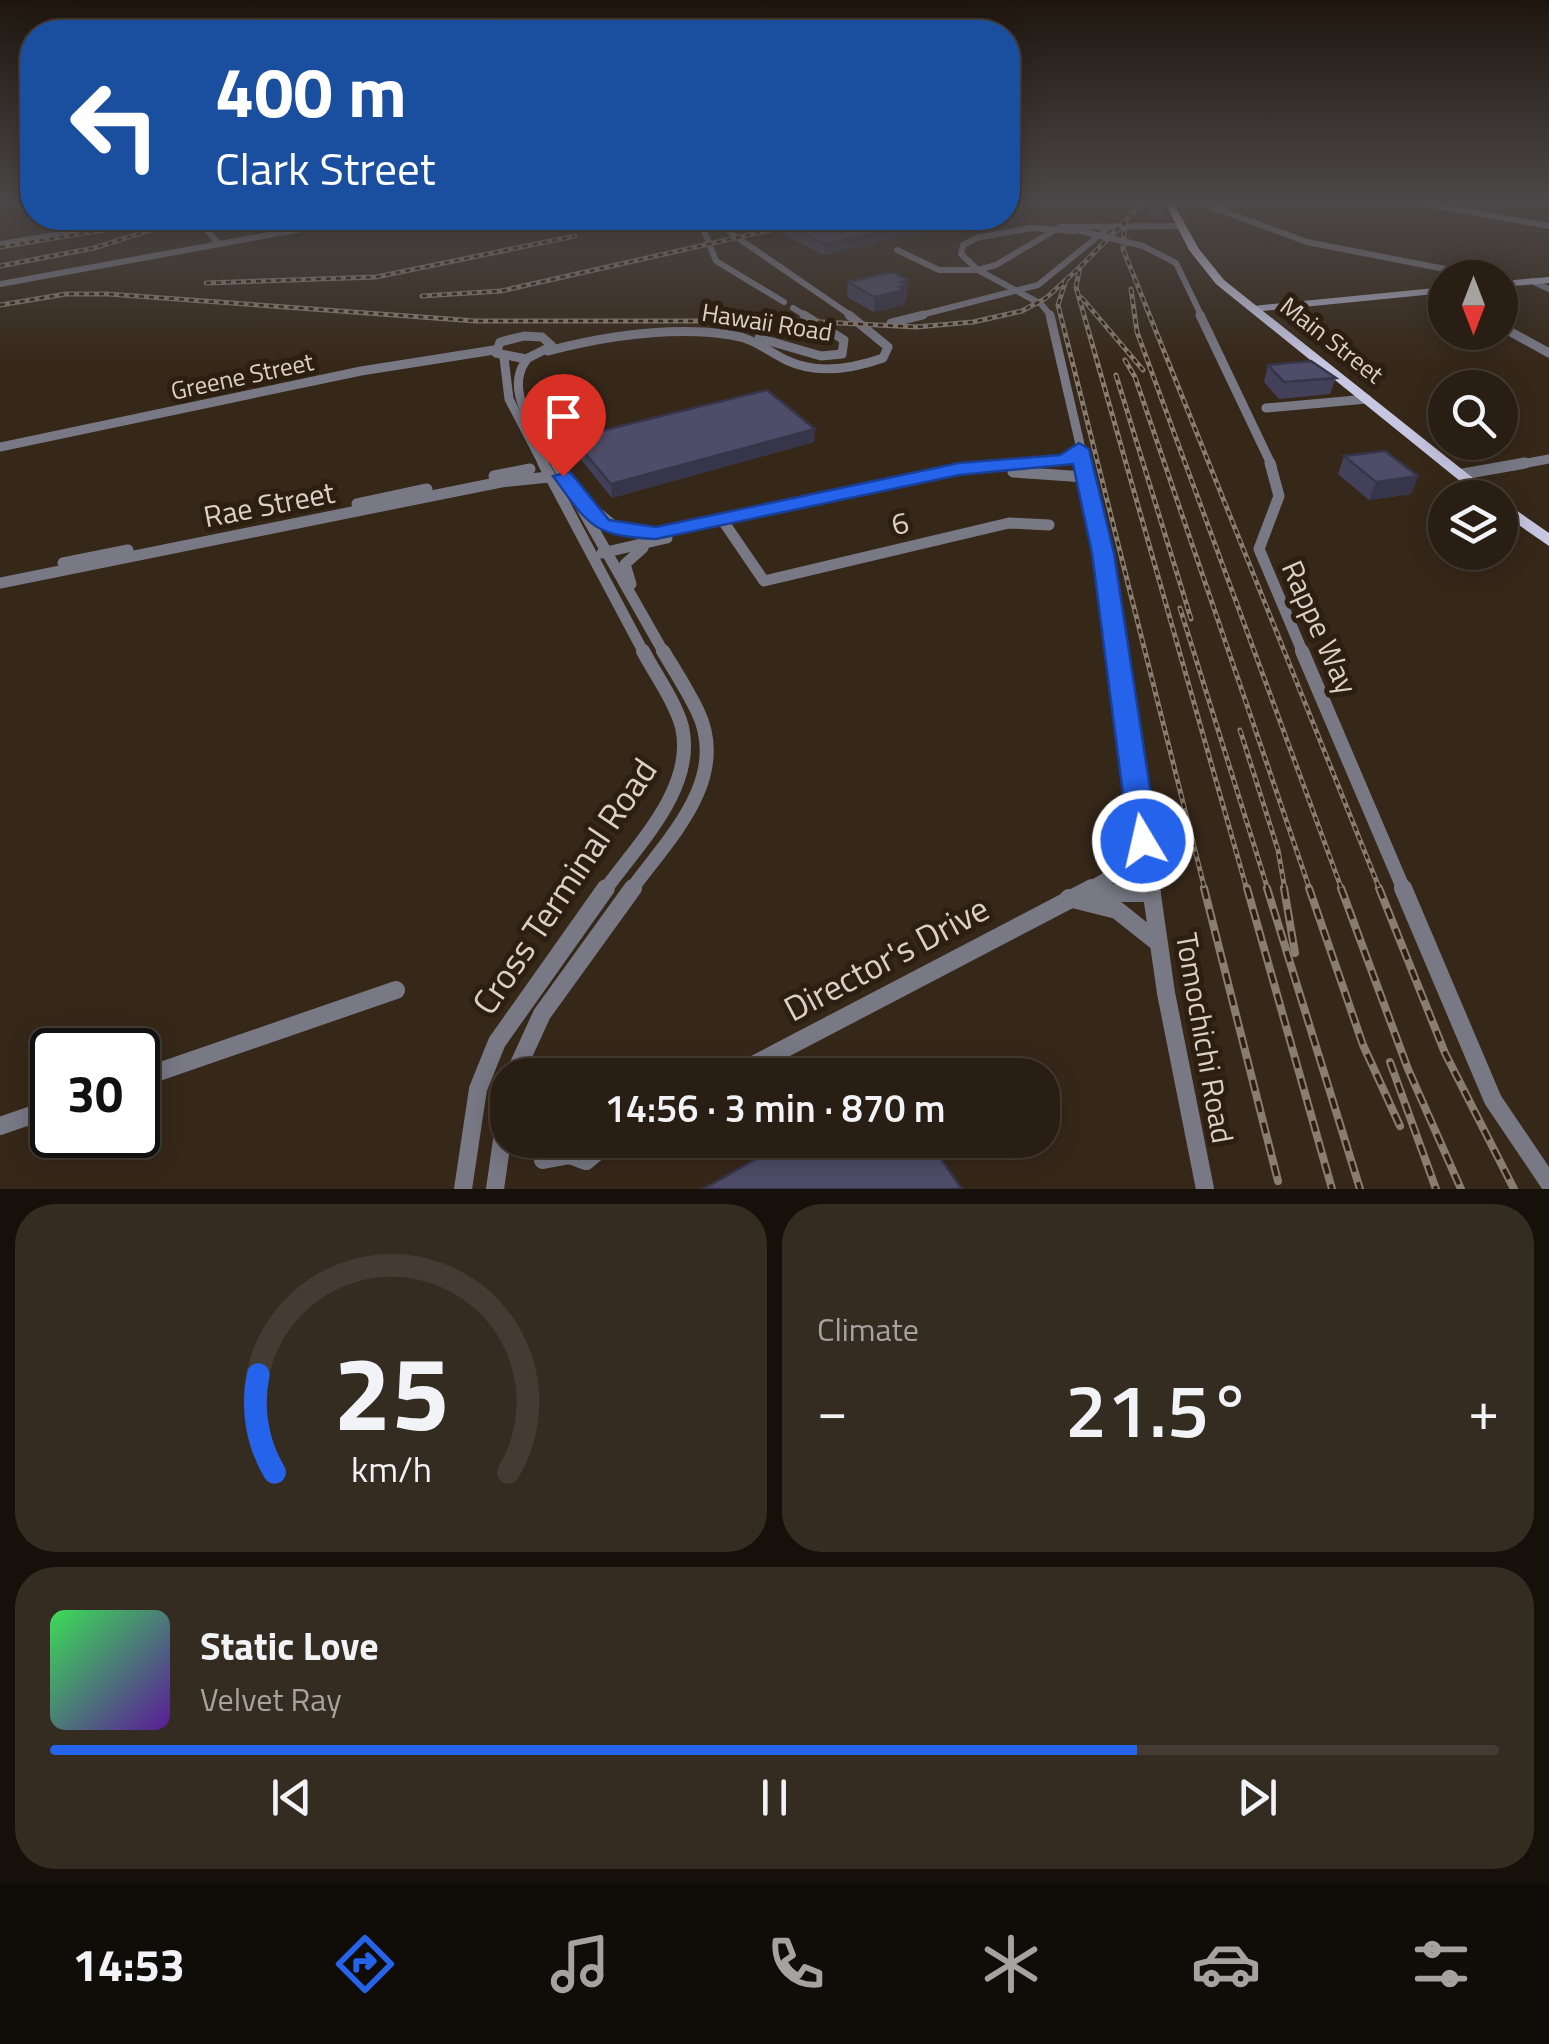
<!DOCTYPE html>
<html lang="en">
<head>
<meta charset="utf-8">
<style>
	:root { --surface:#281e13; --page:#342b21; --text:#f1f3f6; --muted:#a5a2a0; --line:#443c33; --accent:#2563eb }
	body { margin:0; font-family:"Titillium Web",sans-serif; background:var(--page); color:var(--text); height:100vh; display:flex; flex-direction:column; font-size:38px; white-space:nowrap }
	* { box-sizing:border-box; margin:0 }
	p { font-size:32px; color:var(--muted) }
	.icon { flex:none; width:55px; height:55px; fill:none; stroke:currentColor; stroke-width:2; stroke-linecap:round; stroke-linejoin:round }
	.map { position:relative; height:1189px; overflow:hidden }
	.side { display:flex; flex-direction:column; gap:15px; padding:15px; background:#16100a; flex:1 }
	.side>* { flex:none }
	.hud { position:absolute; left:20px; top:20px; width:1000px; height:210px; border-radius:40px; box-shadow:0 5px 25px #0003,0 0 0 2px var(--line); background:#1a4fa0; color:#fff; overflow:hidden }
	.needle { width:65px; rotate:180deg }
	.buttons { position:absolute; left:1428px; top:260px; display:grid; gap:20px }
	.buttons a { display:grid; place-items:center; width:90px; height:90px; border-radius:50%; background:var(--surface); box-shadow:0 5px 25px #0003,0 0 0 2px var(--line); font-size:50px }
	.speed { position:absolute; left:30px; top:1028px; display:flex; gap:20px; font-size:50px; font-weight:700; text-align:center }
	.speed>* { display:grid; place-content:center; width:130px; height:130px; border-radius:50%; background:var(--surface); box-shadow:0 5px 25px #0003,0 0 0 2px var(--line); line-height:1 }
	.speed .limit { border:5px solid #111; border-radius:15px; background:#fff; color:#111 }
	.pin { position:absolute; display:grid; place-items:center; width:85px; height:85px; color:#fff; margin:-102px -42px; border-radius:50% 50% 50% 0; rotate:-45deg; box-shadow:0 0 10px #0007 }
	.pin .icon { rotate:45deg }
	.me { position:absolute; width:110px; margin:-55px; rotate:351deg; stroke-linejoin:round; filter:drop-shadow(0 0 8px #0008) }
	.turn { display:flex; align-items:center; gap:35px; height:210px; padding:0 30px; font-size:45px }
	.turn .icon { width:130px; height:130px; stroke-width:2.5 }
	.turn b { display:block; font-size:70px; line-height:85px }
	.big { font-size:75px; font-weight:600; line-height:1.1 }
	.side .tile { flex:1; display:flex; flex-direction:column; justify-content:center; gap:15px; min-width:0; padding:0 35px; border-radius:40px; background:var(--page) }
	.side .dial { align-items:center; gap:0 }
	.dial svg { height:260px; overflow:visible; fill:none; stroke:var(--line); stroke-width:7; stroke-linecap:round; text-anchor:middle }
	.dial text { fill:var(--text); stroke:none }
	.song { display:flex; align-items:center; gap:30px }
	.cover { width:120px; height:120px; border-radius:15px; background:linear-gradient(135deg,hsl(130 70% 55%),hsl(270 70% 35%)) }
	.played { height:10px; border-radius:5px; background:linear-gradient(90deg,var(--accent) 75%,var(--line) 75%) }
	.keys { display:flex; justify-content:space-around; direction:ltr }
	.heat { display:flex; justify-content:space-between; align-items:center; font-size:55px; direction:ltr }
	.side .tiles { flex:1; display:grid; gap:15px; grid-template-columns:1fr 1fr }
	.tile:last-child { grid-column:span 2 }
	.trip { position:absolute; left:490px; top:1058px; width:570px; height:100px; border-radius:40px; background:var(--surface); box-shadow:0 5px 25px #0003,0 0 0 2px var(--line); font-weight:600; line-height:100px; text-align:center }
	.tabs { display:flex; height:160px; justify-content:space-around; align-items:center; background:#100c08; color:var(--muted) }
	.tabs .icon { width:70px; height:70px }
	.tabs .selected { color:var(--accent) }
	.tabs b { font-size:45px; color:var(--text) }
	.map>svg:first-child { display:block }
</style>
</head>
<body>
<div class="map">
<svg width="1549" height="1189" viewBox="0 0 1549 1189">
	<rect width="100%" height="100%" fill="#362819"/>
	<g fill="none" stroke-linecap="round" stroke-linejoin="round">
		<g stroke="#797986" stroke-width="6">
			<polyline points="1190,199 1307,242 1491,278"/>
			<polyline points="1400,199 1549,226"/>
			<polyline points="1215,209 1264,199"/>
			<polyline points="196,218 219,244"/>
			<polyline points="699,218 716,261 784,302"/>
			<polyline points="719,218 732,234 853,317"/>
			<polyline points="0,244 158,218"/>
			<polyline points="1143,246 1176,263 1202,317"/>
			<polyline points="897,250 939,270 978,270"/>
			<polyline points="978,270 961,254 963,245 976,238 1032,228"/>
			<polyline points="1532,281 1549,289"/>
			<polyline points="0,284 362,218"/>
			<polyline points="793,308 808,317"/>
			<polyline points="913,317 1038,285 1107,229"/>
			<polyline points="1052,317 1041,304 978,270 996,265 1060,227 1182,226"/>
		</g>
		<g stroke="#797986" stroke-width="9">
			<polyline points="1050,315 1085,466"/>
			<polyline points="1200,315 1272,466"/>
			<polyline points="891,323 923,315"/>
			<polyline points="1500,326 1549,353"/>
			<polygon points="524,336 542,337 552,346 526,359 496,353 500,342"/>
			<polyline points="759,338 821,356 842,354 844,340 804,315"/>
			<path d="M548,351C606,336 671,326 731,335C753,338 766,350 786,360C817,375 852,369 883,358L888,347L849,315"/>
			<polyline points="504,358 509,399 544,466"/>
			<path d="M527,359C501,393 540,434 558,466"/>
			<polyline points="1266,408 1367,399"/>
			<polyline points="0,447 361,371 494,350"/>
			<polyline points="1004,466 1066,461 1079,449"/>
			<polyline points="1511,466 1549,459"/>
		</g>
		<g stroke="#797986" stroke-width="11">
			<polyline points="543,463 644,653"/>
			<polyline points="556,463 664,653"/>
			<polyline points="1084,463 1117,653"/>
			<polyline points="1270,463 1279,496 1259,549 1303,653"/>
			<polyline points="1013,472 1085,477"/>
			<polyline points="1463,474 1525,463"/>
			<polyline points="494,476 530,469"/>
			<polyline points="583,501 615,527 656,533 959,469 1037,463"/>
			<polyline points="357,504 427,489"/>
			<polyline points="723,521 764,581 1009,523 1049,525"/>
			<polyline points="602,553 667,538"/>
			<polyline points="63,563 128,550"/>
			<polyline points="0,583 501,482 549,477"/>
			<polyline points="631,584 625,564 643,548"/>
		</g>
		<g stroke="#797986" stroke-width="14">
			<polyline points="1117,651 1151,890"/>
			<polyline points="1302,651 1404,890"/>
			<path d="M605,890C637,845 696,788 682,727C675,701 655,674 643,651"/>
			<path d="M631,890C668,839 730,780 698,712C688,691 675,671 663,651"/>
			<polyline points="1088,890 1132,864 1143,841"/>
		</g>
		<g stroke="#797986" stroke-width="18">
			<polyline points="1151,888 1166,993 1205,1189"/>
			<polyline points="1403,888 1493,1100 1549,1183"/>
			<polyline points="1086,893 1152,893"/>
			<polyline points="1069,898 1117,910 1156,941"/>
			<polyline points="514,1075 542,1014 633,888"/>
			<polyline points="734,1075 1092,888"/>
			<polyline points="138,1079 396,990"/>
			<polyline points="0,1126 52,1108"/>
			<polyline points="543,1160 570,1155 586,1161 611,1140"/>
			<polyline points="463,1189 478,1089 497,1042 606,888"/>
			<polyline points="495,1189 508,1098"/>
		</g>
		<g fill="#a6a5bb" fill-rule="evenodd">
			<polygon points="1549,277 1549,283 1500,287 1500,281"/>
			<polygon points="1445,287 1445,293 1253,312 1248,309 1253,306"/>
		</g>
		<g fill="#c8c7e3" fill-rule="evenodd">
			<polygon points="1163,199 1171,199 1199,249 1224,280 1498,498 1481,498 1216,284 1189,250"/>
			<polygon points="1500,499 1549,533 1549,546 1500,512"/>
		</g>
		<defs>
			<g id="rail-far1">
				<polyline points="1147,199 1080,267 1076,287 1247,890"/>
				<polyline points="1125,221 1123,249 1380,890"/>
				<polyline points="0,247 128,226"/>
				<polyline points="0,266 94,248 189,218"/>
				<polyline points="1066,280 1058,305 1205,890"/>
				<polyline points="206,283 376,277 575,236"/>
				<polyline points="1131,289 1137,332 1342,890"/>
				<polyline points="422,296 501,291 824,218"/>
				<polyline points="1082,298 1143,370"/>
				<polyline points="0,305 66,294 108,294 476,321 802,321 916,327 973,322 1022,311 1046,298 1080,267"/>
				<polyline points="1125,360 1135,377 1310,890"/>
				<polyline points="1116,375 1191,619"/>
				<polyline points="1180,608 1268,890"/>
				<polyline points="1240,730 1278,850 1285,890"/>
			</g>
			<g id="rail">
				<polyline points="1204,888 1278,1181"/>
				<polyline points="1247,888 1332,1189"/>
				<polyline points="1267,888 1360,1189"/>
				<polyline points="1284,888 1295,953"/>
				<polyline points="1309,888 1363,1045 1400,1126"/>
				<polyline points="1341,888 1408,1069 1461,1189"/>
				<polyline points="1379,888 1445,1053 1514,1189"/>
				<polyline points="1390,1062 1436,1189"/>
			</g>
		</defs>
		<use href="#rail-far1" stroke="#897d71" stroke-width="5"/>
		<use href="#rail" stroke="#897d71" stroke-width="8"/>
		<use href="#rail-far1" stroke="#2c1e10" stroke-width="2.5" stroke-dasharray="5" stroke-linecap="butt"/>
		<use href="#rail" stroke="#2c1e10" stroke-width="4" stroke-dasharray="11" stroke-linecap="butt"/>
		<g stroke="#797986" stroke-width="6">
			<polyline points="1032,228 1075,231"/>
			<polyline points="1081,231 1143,246"/>
		</g>
	</g>
	<g fill="#434159">
		<polygon points="1148,205 1165,213 1163,219 1153,219 1147,211"/>
		<polygon points="788,218 978,218 949,224 949,227 824,255 776,231 776,221"/>
		<polygon points="908,280 906,300 904,300 904,305 874,312 847,297 848,282"/>
		<polygon points="1268,365 1336,378 1330,394 1279,399 1264,382"/>
		<polygon points="815,429 814,442 612,498 574,451 572,438"/>
		<polygon points="1344,456 1418,476 1411,494 1369,500 1338,474"/>
	</g>
	<g fill="#373549">
		<polygon points="1016,199 1055,199 1008,210 1008,201"/>
		<polygon points="945,218 978,218 949,224 949,227 824,255 824,244"/>
		<polygon points="908,280 907,295 904,305 874,312 874,297 901,282"/>
		<polygon points="815,429 814,442 612,498 611,484"/>
		<polygon points="1418,476 1411,494 1369,500 1376,482"/>
	</g>
	<g fill="#4e4c68" stroke="#373549" stroke-width="2.5">
		<polygon points="1148,205 1161,205 1165,213 1154,213"/>
		<polygon points="790,218 949,218 824,244 776,221"/>
		<polygon points="892,272 908,280 901,282 907,285 899,287 905,290 874,297 848,282"/>
		<polygon points="1311,361 1336,378 1284,382 1268,365"/>
		<polygon points="767,390 815,429 611,484 572,438"/>
		<polygon points="1385,451 1418,476 1376,482 1344,456"/>
		<polygon points="790,1140 928,1140 962,1189 703,1189"/>
	</g>
	<linearGradient id="sky" x2="0" y2="1"><stop stop-color="#1e160e"/><stop offset="0.55" stop-color="#4c4849"/><stop offset="1" stop-color="#4c4849" stop-opacity="0"/></linearGradient>
	<rect width="1549" height="365" fill="url(#sky)"/>
	<path fill="#2563eb" stroke="#184099" stroke-width="2.5" d="M1079,443L1089,449L1114,553L1158,841L1154,849H1133L1129,841L1092,553L1073,464L959,475L656,539C593,536 589,526 553,476L570,472L609,520L656,527L959,463L1060,455Z"/>
	<g text-anchor="middle" dominant-baseline="central" stroke-width="10" stroke-linejoin="round" paint-order="stroke">
		<g font-size="25" fill="#d9d0c7" stroke="#2c1e10">
			<text transform="translate(767 322) rotate(9)">Hawaii Road</text>
			<text transform="translate(1332 340) rotate(38)">Main Street</text>
			<text transform="translate(242 376) rotate(-12)">Greene Street</text>
		</g>
		<g font-size="30" fill="#d9d0c7" stroke="#2c1e10">
			<text transform="translate(269 504) rotate(-11)">Rae Street</text>
			<text transform="translate(900 523) rotate(-13)">6</text>
			<text transform="translate(1320 627) rotate(66)">Rappe Way</text>
			<text transform="translate(1205 1038) rotate(80)">Tomochichi Road</text>
		</g>
		<g font-size="35" fill="#d9d0c7" stroke="#2c1e10">
			<text transform="translate(564 886) rotate(-56)">Cross Terminal Road</text>
			<text transform="translate(886 958) rotate(-28)">Director's Drive</text>
		</g>
	</g>
</svg>
<div class="buttons">
<a><svg class="needle" viewBox="-14 -14 28 28"><path d="M0-13l5 13h-10z" fill="#e53935"/><path d="M0 13l5-13h-10z" fill="#a5a2a0"/></svg></a>
<a><svg class="icon" aria-label="search" viewBox="0 0 24 24"><circle cx="10" cy="10" r="6"/><path d="M15 15l6 6"/></svg></a>
<a><svg class="icon" aria-label="layers" viewBox="0 0 24 24"><path d="M12 4l9 5-9 5-9-5zM3 14l9 5 9-5"/></svg></a>
</div>
<div class="speed"><div class="limit">30</div></div>
<div class="pin" style="left:563px;top:476px;background:#d93025"><svg class="icon" aria-label="arrive" viewBox="0 0 24 24"><path d="M6 21V4h12l-3 4 3 4H6"/></svg></div>
<svg class="me" style="left:1143px;top:841px" viewBox="-20 -20 40 40"><circle r="17" fill="#2563eb" stroke="#fff" stroke-width="3"/><path d="M0-11L8 9 0 5-8 9z" fill="#fff"/></svg>
<div class="trip">14:56 · 3 min · 870 m</div>
<div class="hud">
<div class="turn"><svg class="icon" aria-label="left" viewBox="0 0 24 24"><path d="M17 20v-9H6M10 6l-5 5 5 5"/></svg><div><b>400 m</b>Clark Street</div></div>
</div>
</div>
<section class="side">
<div class="tiles">
<div class="tile dial"><svg viewBox="0 0 100 80">
<path d="M14 69A42 42 0 1 1 86 69"/>
<path d="M14 69A42 42 0 0 1 9 39" stroke="#2563eb"/>
<text x="50" y="56" font-size="32" font-weight="700">25</text>
<text x="50" y="72" font-size="11">km/h</text>
</svg></div>
<div class="tile"><p>Climate</p>
<div class="heat"><a>−</a><b class="big">21.5°</b><a>+</a></div>
</div>
<div class="tile">
<div class="song"><i class="cover"></i><div><b>Static Love</b><p>Velvet Ray</p></div></div>
<div class="played"></div>
<div class="keys"><svg class="icon" aria-label="previous" viewBox="0 0 24 24"><path d="M18 5L8 12l10 7zM5 5v14"/></svg><svg class="icon" aria-label="pause" viewBox="0 0 24 24"><path d="M8 5v14M16 5v14"/></svg><svg class="icon" aria-label="next" viewBox="0 0 24 24"><path d="M6 5l10 7-10 7zM19 5v14"/></svg></div>
</div>
</div>
</section>
<nav class="tabs">
<b>14:53</b>
<svg class="icon selected" aria-label="directions" viewBox="0 0 24 24"><path d="M12 3l9 9-9 9-9-9zM9 14v-3h6M13 9l2 2-2 2"/></svg>
<svg class="icon" aria-label="music" viewBox="0 0 24 24"><path d="M9 18V5l10-2v13"/><circle cx="6" cy="18" r="3"/><circle cx="16" cy="16" r="3"/></svg>
<svg class="icon" aria-label="phone" viewBox="0 0 24 24"><path d="M5 4h4l2 5-3 2q2 4 5 5l2-3 5 2v4C11 20 4 13 5 4z"/></svg>
<svg class="icon" aria-label="climate" viewBox="0 0 24 24"><path d="M12 3v18M4 7l16 10M4 17L20 7"/></svg>
<svg class="icon" aria-label="car" viewBox="0 0 24 24"><path d="M5 17H2v-5l4-1 3-4h7l3 4 3 1v5h-3M9 17h6M6 11h13"/><circle cx="7" cy="17" r="2"/><circle cx="17" cy="17" r="2"/></svg>
<svg class="icon" aria-label="filters" viewBox="0 0 24 24"><path d="M4 7h16M4 17h16"/><circle cx="9" cy="7" r="2"/><circle cx="15" cy="17" r="2"/></svg>
</nav>
</body>
</html>
